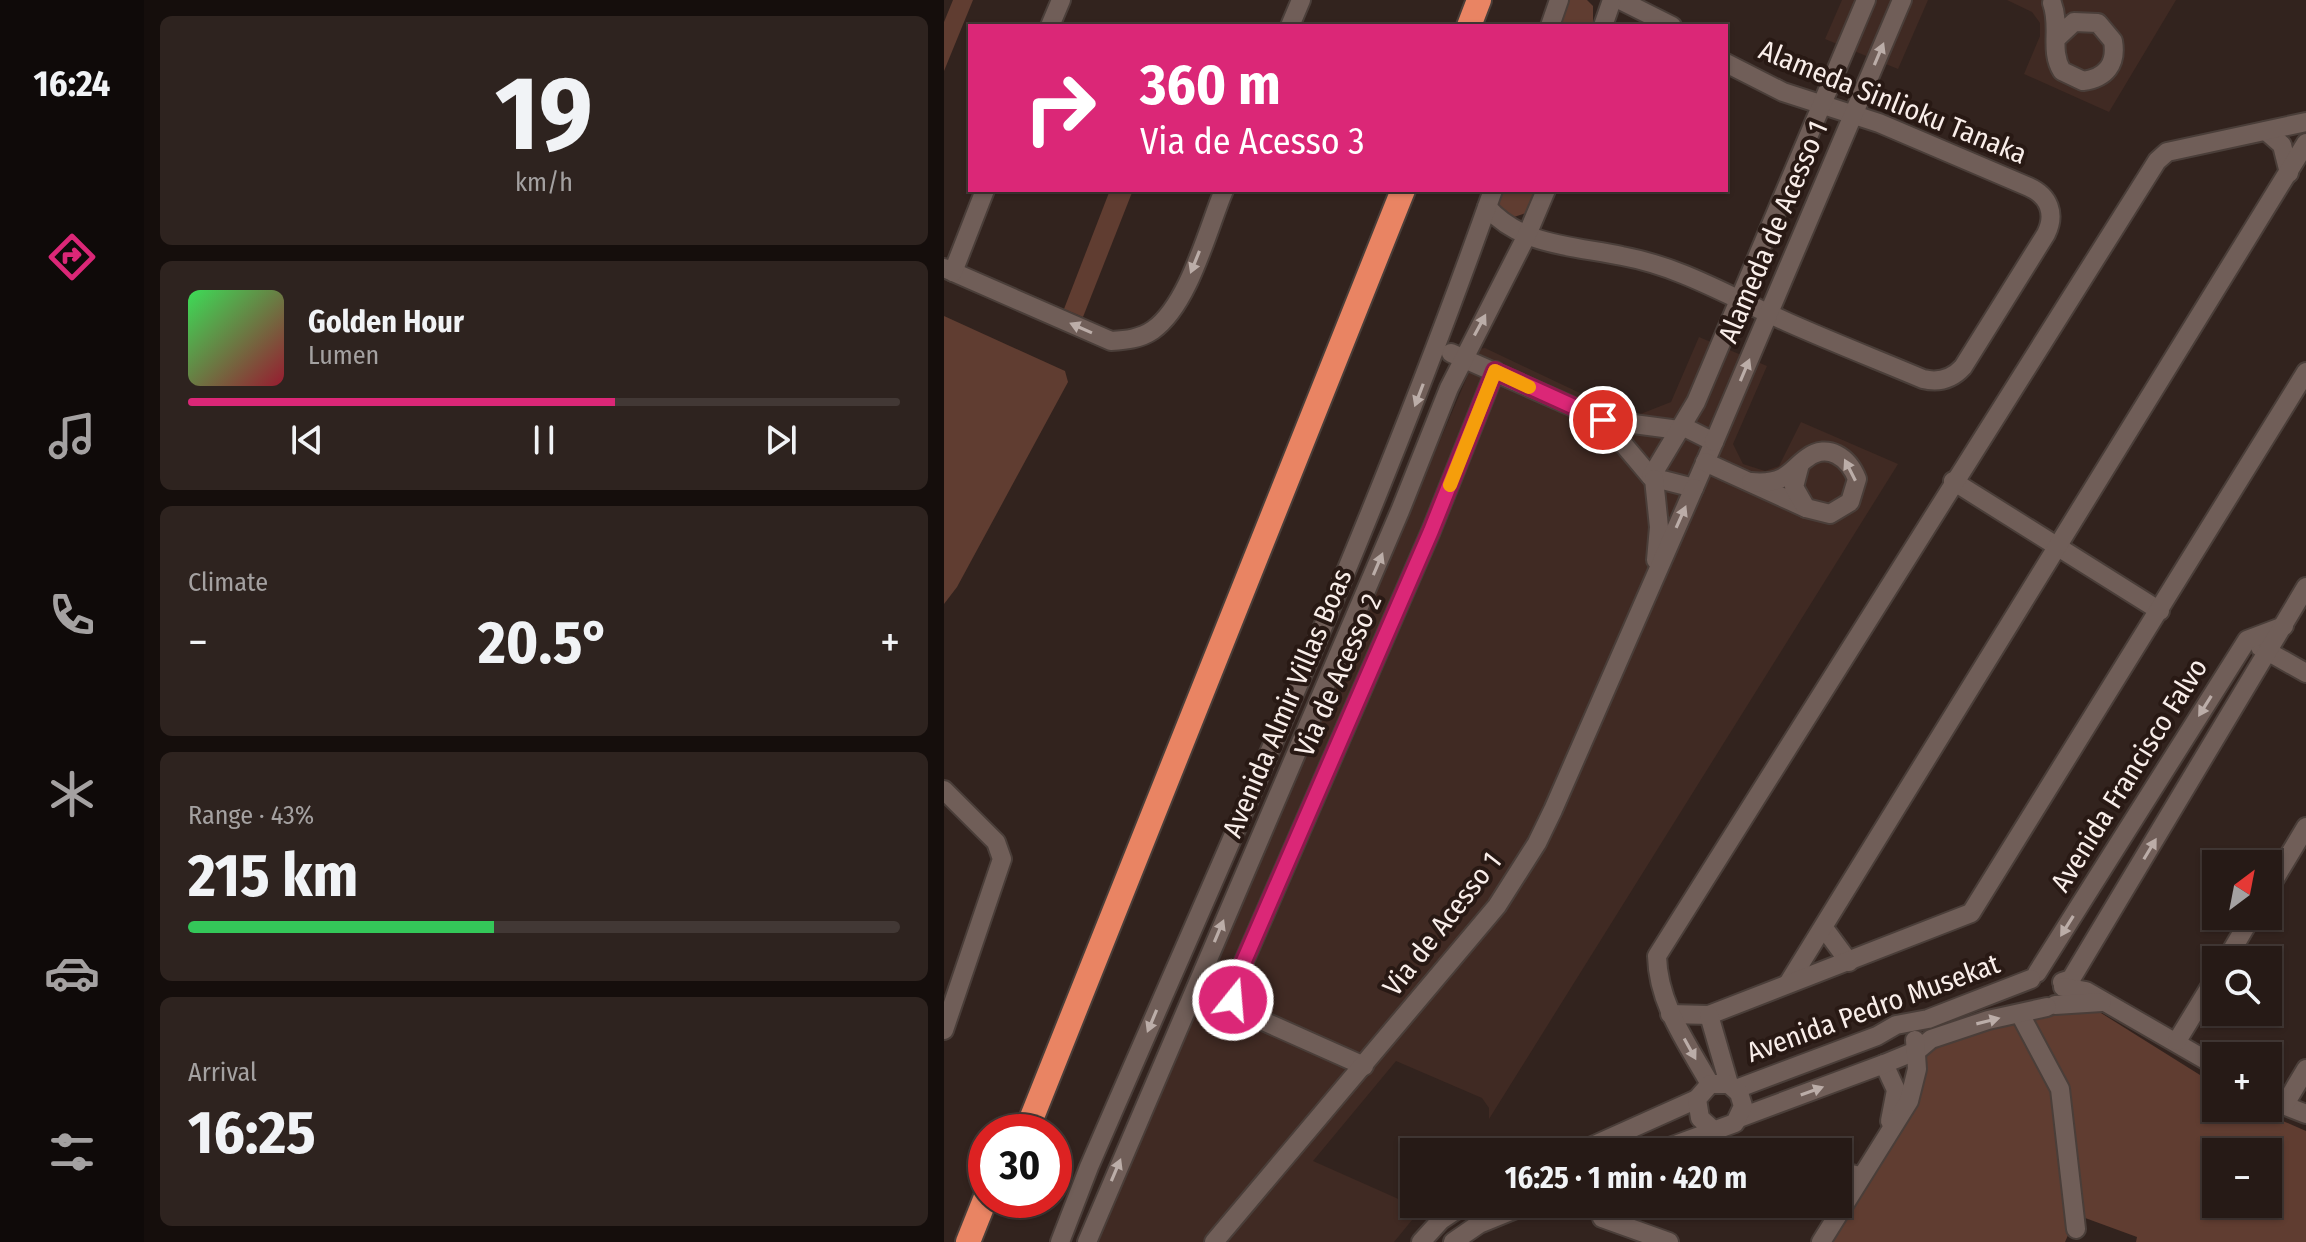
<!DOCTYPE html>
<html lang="en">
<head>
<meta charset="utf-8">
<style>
	:root { --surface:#261a16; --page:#2e231f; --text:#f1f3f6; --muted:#a4a1a1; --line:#423835; --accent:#db2777 }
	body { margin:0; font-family:"Fira Sans Condensed",sans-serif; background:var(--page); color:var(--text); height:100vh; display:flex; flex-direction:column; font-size:30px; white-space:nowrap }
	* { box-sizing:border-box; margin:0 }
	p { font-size:26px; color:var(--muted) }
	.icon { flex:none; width:44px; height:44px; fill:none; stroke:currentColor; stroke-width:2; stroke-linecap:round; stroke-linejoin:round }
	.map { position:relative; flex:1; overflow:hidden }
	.panel { display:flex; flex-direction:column; gap:16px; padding:16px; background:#150e0c; width:800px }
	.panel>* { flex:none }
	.banner { position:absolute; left:24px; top:24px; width:760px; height:168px; border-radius:0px; box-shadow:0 2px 6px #0004,0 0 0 2px var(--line); background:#db2777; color:#fff; overflow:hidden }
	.needle { width:52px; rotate:32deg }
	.buttons { position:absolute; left:1258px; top:850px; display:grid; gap:16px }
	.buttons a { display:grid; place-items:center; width:80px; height:80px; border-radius:0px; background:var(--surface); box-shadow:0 2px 6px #0004,0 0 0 2px var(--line); font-size:40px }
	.speed { position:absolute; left:24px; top:1114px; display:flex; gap:16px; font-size:40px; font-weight:700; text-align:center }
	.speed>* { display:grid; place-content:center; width:104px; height:104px; border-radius:50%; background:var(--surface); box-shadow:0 2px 6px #0004,0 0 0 2px var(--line); line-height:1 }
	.speed .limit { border:12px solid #d22; background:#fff; color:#111 }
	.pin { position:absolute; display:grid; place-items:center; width:68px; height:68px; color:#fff; margin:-34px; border:4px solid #fff; border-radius:50%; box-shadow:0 2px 8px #0007 }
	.me { position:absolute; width:88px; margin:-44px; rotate:17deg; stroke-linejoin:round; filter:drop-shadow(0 0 6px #0008) }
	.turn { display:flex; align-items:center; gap:28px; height:168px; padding:0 40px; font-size:36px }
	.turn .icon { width:104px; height:104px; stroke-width:2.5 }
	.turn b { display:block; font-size:56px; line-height:68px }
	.big { font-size:60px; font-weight:700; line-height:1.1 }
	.panel .card { flex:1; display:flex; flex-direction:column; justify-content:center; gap:12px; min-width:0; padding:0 28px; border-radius:12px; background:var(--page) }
	.panel .dial { align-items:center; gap:0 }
	.dial b { font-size:104px; line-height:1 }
	.song { display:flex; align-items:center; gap:24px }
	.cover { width:96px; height:96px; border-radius:12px; background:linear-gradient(135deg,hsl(130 70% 55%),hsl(350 70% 35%)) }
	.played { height:8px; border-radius:4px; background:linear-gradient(90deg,var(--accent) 60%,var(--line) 60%) }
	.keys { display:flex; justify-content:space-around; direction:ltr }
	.heat { display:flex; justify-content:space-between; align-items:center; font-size:44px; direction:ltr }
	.charge { height:12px; border-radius:6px; background:linear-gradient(90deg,#34c759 43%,var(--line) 0) }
	.trip { position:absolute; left:456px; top:1138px; width:452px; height:80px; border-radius:0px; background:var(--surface); box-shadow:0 2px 6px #0004,0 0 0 2px var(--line); font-weight:700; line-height:80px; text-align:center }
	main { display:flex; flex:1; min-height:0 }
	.tab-bar { display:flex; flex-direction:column; width:144px; justify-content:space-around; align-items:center; background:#0f0a09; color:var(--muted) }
	.tab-bar .icon { width:56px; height:56px }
	.tab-bar .active { color:var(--accent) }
	.tab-bar b { font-size:36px; color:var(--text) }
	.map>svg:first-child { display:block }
</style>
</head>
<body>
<main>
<nav class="tab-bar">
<b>16:24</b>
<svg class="icon active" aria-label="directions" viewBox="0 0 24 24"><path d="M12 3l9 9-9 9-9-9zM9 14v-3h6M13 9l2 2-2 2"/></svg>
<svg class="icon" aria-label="music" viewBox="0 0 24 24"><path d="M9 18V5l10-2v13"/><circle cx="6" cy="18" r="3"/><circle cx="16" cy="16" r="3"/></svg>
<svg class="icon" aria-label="phone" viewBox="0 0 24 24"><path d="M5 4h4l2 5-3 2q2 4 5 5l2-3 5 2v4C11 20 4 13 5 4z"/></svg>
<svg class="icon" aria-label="climate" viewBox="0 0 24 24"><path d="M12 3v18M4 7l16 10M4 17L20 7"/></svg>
<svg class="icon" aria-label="car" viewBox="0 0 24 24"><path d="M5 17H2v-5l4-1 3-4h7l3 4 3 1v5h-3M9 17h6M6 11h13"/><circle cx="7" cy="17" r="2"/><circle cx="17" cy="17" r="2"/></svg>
<svg class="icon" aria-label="filters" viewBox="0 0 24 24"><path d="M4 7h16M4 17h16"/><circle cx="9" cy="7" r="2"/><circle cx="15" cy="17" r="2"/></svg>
</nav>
<section class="panel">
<div class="card dial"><b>19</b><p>km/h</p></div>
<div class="card">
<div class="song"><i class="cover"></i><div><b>Golden Hour</b><p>Lumen</p></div></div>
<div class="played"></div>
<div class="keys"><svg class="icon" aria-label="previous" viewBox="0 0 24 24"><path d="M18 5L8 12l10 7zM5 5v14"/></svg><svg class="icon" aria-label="pause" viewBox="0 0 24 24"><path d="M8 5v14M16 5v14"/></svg><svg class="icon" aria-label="next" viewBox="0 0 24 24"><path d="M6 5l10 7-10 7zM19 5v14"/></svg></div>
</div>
<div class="card"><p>Climate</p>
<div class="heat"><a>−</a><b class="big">20.5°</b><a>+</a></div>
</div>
<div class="card"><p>Range · 43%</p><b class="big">215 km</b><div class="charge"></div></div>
<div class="card"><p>Arrival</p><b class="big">16:25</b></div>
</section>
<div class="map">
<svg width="1362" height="1242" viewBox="0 0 1362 1242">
	<rect width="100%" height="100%" fill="#32231e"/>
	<g fill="#402a23">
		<polygon points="898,0 984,0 954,69 881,39"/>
		<polygon points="1063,0 1232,0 1165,112 1080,74 1096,36 1096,23 1088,12"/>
		<polygon points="755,337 823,366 789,444 799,464 821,471 835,466 857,422 954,464 545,1119 545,1108 538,1098 452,1061 369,1161 477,1209 450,1242 154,1242 535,349 541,348 676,412 694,415 727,402"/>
	</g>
	<g fill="#603d31" fill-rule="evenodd">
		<polygon points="9,0 29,0 0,71 0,22"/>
		<polygon points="626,0 643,0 649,6 649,26 612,26"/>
		<polygon points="166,190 189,190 139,317 120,309"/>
		<polygon points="557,190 592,190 582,213 570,217 555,205"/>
		<polygon points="0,316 121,371 124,382 13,587 0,604"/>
		<path d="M1141,1009L1157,1013L1272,1085V1108H1309L1362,1131V1242H1192L1193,1237L1133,1215L1121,1242H883L976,1053C1004,1031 1105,1013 1141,1009ZM1272,1152H1324V1204H1272Z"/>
	</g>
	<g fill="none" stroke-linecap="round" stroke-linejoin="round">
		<defs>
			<g id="minor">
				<polyline points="676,0 728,26"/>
				<path d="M1108,3C1117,27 1105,50 1118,71L1139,81C1162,78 1173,64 1169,41L1154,23L1130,22L1113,38"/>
				<polyline points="106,26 117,0"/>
				<polyline points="346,26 357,0"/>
				<polyline points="606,26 615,0"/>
				<polyline points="659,26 668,0"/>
				<polyline points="1322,131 1338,145 1345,173"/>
				<path d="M543,207C577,246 630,246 678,256C738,267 788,298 843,322C888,342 934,360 979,379C995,383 1008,379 1019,367L1102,234C1112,214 1105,196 1085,187L935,123L839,92L782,63"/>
				<path d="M0,268L167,341C182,340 196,339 209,330C245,304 263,231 280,190"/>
				<polyline points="9,272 41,190"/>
				<polyline points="507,353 659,420 735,430"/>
				<polyline points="659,420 707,477"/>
				<polyline points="738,426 770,442 750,488 707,477 752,402 922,0"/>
				<polyline points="770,442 958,0"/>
				<polyline points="761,462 862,508"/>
				<polyline points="710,479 715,527 712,560"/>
				<polyline points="1009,481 1216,611"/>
				<path d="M807,482C818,483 828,483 838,478C848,473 854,464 863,458C884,442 905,458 913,479L906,502L886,514L862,508L850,487L856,464"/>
				<polyline points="1316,647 1362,673"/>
				<polyline points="0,790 52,842 58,859 0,1030"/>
				<polyline points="1324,890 1362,827"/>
				<polyline points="880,928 905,962"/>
				<polyline points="1282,960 1308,916"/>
				<polyline points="1093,973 1303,640 1340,626"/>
				<polyline points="845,982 1362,143"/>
				<polyline points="1118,982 1127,979 1362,587"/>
				<polyline points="1119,987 1142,991 1272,1066"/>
				<polyline points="1111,1005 1158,1002"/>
				<polyline points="726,1014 765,1015 1027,913 1362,372"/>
				<polyline points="1076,1014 1116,1089 1132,1229"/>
				<polyline points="765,1015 785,1084"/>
				<polyline points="1233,1041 1272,977"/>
				<polyline points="940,1064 952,1090 946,1121"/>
				<polyline points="420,1066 299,1012 289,1000 288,989 487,531 551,371"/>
				<path d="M766,1084C743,1043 714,1004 713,956L1213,161L1223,152L1362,122"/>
				<polyline points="792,1089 933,1036 952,1025 984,1019 1087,979"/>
				<polyline points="1324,1099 1362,1114"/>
				<polyline points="1340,1106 1362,1069"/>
				<polyline points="795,1118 940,1064 974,1050 987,1039 1044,1020 1103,1007"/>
				<polyline points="635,1152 753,1099"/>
				<polyline points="712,1152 791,1123 799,1106 795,1093 785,1084 766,1084 753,1099 756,1118 768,1129"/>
				<polyline points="894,1171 916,1176"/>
				<polyline points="658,1218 725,1242"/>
				<path d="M116,1242L145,1167C285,843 432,523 549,190"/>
				<polyline points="143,1242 456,511 505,388 583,235 602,190"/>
				<polyline points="270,1242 553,906 593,843 609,810 750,488"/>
				<polyline points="477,1242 497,1220 521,1204"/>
				<polyline points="509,1242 535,1224 584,1204"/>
				<polyline points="877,1242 965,1101 973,1069 971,1040"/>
			</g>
			<g id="highway">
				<polyline points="525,26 535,0"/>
				<polyline points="82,1132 459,190"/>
				<polyline points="24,1242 42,1197"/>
			</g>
		</defs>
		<use href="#minor" stroke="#4a3e39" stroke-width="22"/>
		<use href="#highway" stroke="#4a3e39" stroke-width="28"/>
		<use href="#minor" stroke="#705e58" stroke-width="18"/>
		<use href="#highway" stroke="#e98463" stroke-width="24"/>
	</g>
	<defs><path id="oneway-solid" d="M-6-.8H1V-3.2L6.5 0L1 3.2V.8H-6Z" transform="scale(2)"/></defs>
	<g fill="#bbada8">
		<use href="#oneway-solid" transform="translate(935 54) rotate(-67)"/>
		<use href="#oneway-solid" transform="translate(251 262) rotate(112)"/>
		<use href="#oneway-solid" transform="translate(536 325) rotate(-62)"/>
		<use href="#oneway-solid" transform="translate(137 328) rotate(-156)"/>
		<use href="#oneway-solid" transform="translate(801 370) rotate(-67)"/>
		<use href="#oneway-solid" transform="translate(475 395) rotate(111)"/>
		<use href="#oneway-solid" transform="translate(906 470) rotate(-117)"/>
		<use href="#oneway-solid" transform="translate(737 517) rotate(-66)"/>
		<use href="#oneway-solid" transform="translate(434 564) rotate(-67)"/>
		<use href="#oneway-solid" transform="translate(1261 706) rotate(122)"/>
		<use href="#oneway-solid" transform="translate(1206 849) rotate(-59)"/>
		<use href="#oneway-solid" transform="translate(1123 926) rotate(122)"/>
		<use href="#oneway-solid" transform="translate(275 931) rotate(-67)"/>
		<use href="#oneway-solid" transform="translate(208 1021) rotate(113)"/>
		<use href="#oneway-solid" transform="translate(1044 1021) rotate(-14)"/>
		<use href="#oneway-solid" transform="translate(746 1049) rotate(61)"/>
		<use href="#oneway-solid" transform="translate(868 1091) rotate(-20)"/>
		<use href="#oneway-solid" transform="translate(172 1170) rotate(-67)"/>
	</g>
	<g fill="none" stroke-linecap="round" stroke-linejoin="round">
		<defs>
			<polyline id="route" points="289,1000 290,984 487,531 551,371 659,420"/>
		</defs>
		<use href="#route" stroke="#8e194d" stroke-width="20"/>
		<use href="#route" stroke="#db2777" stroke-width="14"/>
		<polyline stroke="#f59e0b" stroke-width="14" points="506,485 551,371 585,387"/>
	</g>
	<g text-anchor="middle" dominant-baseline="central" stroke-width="8" stroke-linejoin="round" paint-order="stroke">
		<g font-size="28" fill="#f9eeea" stroke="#281914">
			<text transform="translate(949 102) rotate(22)">Alameda Sinlioku Tanaka</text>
			<text transform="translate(829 232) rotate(-67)">Alameda de Acesso 1</text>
			<text transform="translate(394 675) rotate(-66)">Via de Acesso 2</text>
			<text transform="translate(343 703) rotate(-67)">Avenida Almir Villas Boas</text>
			<text transform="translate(1185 775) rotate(-58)">Avenida Francisco Falvo</text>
			<text transform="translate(498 924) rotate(-52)">Via de Acesso 1</text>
			<text transform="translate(929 1008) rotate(-20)">Avenida Pedro Musekat</text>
		</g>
	</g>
</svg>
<div class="buttons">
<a><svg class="needle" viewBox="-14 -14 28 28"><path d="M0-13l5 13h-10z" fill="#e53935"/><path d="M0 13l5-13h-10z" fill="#a4a1a1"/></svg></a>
<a><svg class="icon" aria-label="search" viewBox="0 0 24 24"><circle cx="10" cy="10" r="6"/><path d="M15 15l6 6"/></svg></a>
<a>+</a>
<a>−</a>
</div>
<div class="speed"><div class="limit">30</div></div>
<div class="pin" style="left:659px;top:420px;background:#d93025"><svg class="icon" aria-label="arrive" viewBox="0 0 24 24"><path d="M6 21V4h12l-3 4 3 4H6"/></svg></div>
<svg class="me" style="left:289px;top:1000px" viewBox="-20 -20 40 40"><circle r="17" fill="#db2777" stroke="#fff" stroke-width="3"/><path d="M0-11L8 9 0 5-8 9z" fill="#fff"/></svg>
<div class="trip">16:25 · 1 min · 420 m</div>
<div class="banner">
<div class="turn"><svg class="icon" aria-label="right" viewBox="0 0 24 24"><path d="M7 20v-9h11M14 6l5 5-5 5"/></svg><div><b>360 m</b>Via de Acesso 3</div></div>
</div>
</div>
</main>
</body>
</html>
